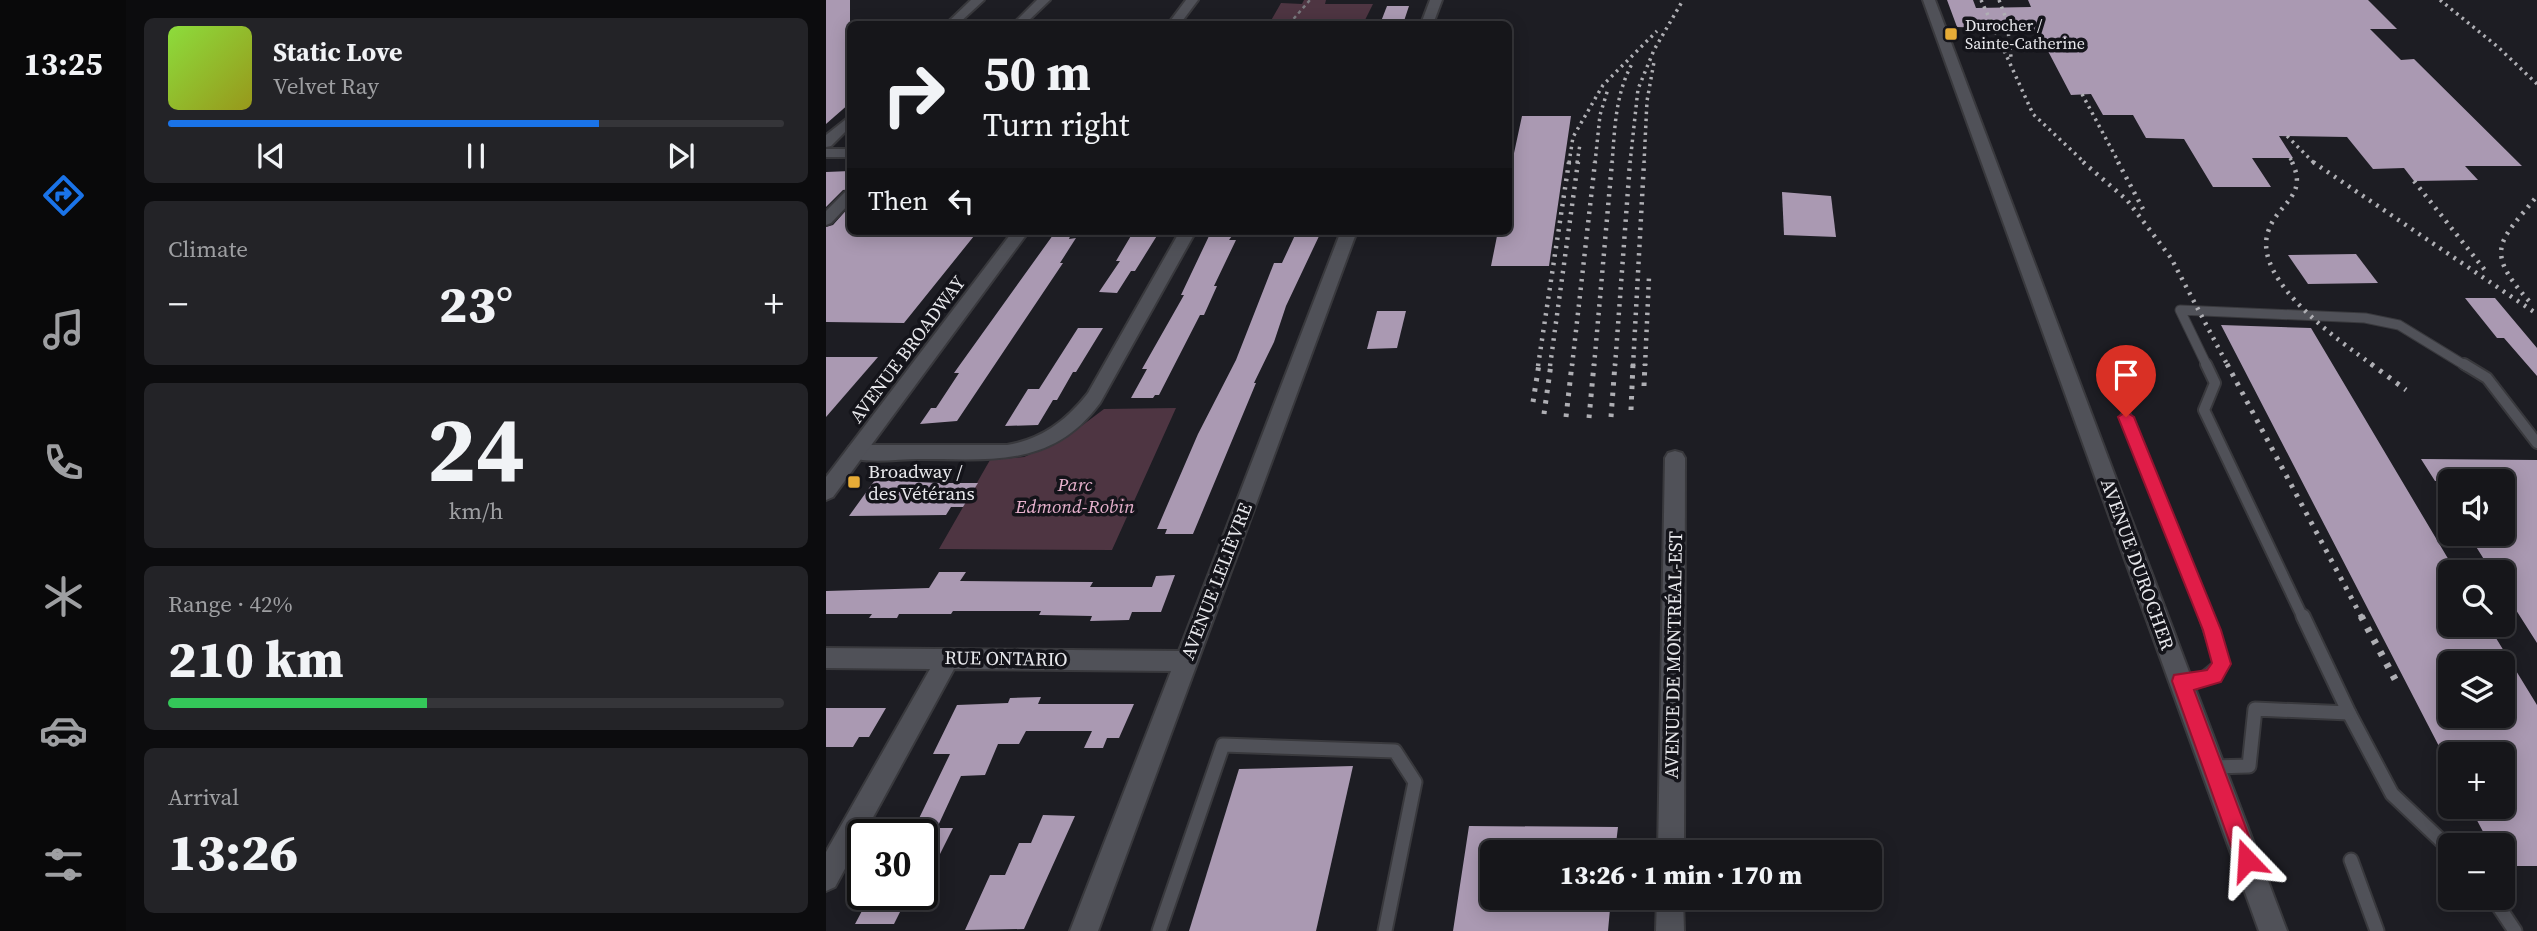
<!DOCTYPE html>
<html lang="en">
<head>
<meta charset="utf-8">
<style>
	:root { --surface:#16161a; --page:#232327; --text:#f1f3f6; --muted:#9e9fa2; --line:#353539; --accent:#1a73e8 }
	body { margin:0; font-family:"Source Serif 4",serif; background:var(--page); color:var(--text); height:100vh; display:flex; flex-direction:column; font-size:26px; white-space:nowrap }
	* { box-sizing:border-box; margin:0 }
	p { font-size:23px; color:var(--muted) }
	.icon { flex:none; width:38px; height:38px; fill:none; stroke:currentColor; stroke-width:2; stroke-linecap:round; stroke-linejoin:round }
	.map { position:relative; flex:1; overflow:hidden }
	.details { display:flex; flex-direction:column; gap:18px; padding:18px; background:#0c0c0e; width:700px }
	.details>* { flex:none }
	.guide { position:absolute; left:21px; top:21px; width:665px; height:214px; border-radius:10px; box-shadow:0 4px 18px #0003,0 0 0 2px var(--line); background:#16161a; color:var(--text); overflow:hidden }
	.controls { position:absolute; left:1612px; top:469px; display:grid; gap:14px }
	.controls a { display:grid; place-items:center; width:77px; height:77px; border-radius:10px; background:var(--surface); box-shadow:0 4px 18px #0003,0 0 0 2px var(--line); font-size:35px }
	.speed { position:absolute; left:21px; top:819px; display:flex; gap:14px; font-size:35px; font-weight:700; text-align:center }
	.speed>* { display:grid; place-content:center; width:91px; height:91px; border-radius:50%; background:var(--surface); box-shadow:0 4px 18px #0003,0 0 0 2px var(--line); line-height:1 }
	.speed .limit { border:4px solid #111; border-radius:10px; background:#fff; color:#111 }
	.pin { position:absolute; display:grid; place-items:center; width:60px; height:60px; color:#fff; margin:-72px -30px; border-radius:50% 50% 50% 0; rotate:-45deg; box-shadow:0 0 7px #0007 }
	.pin .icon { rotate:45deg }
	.me { position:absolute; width:77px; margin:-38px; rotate:340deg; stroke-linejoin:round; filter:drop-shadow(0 0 5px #0008) }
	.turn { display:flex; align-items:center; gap:24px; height:147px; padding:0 21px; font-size:32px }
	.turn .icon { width:91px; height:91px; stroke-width:2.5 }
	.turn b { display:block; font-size:49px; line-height:60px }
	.then { display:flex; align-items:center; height:66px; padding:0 21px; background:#0003; gap:14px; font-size:26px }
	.big { font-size:52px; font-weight:800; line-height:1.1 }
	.details .tile { flex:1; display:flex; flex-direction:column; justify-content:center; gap:10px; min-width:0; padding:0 24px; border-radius:10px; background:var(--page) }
	.details .dial { align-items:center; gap:0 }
	.dial b { font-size:91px; line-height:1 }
	.song { display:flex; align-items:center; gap:21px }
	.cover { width:84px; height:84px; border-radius:10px; background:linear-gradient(135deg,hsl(90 70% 55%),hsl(60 70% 35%)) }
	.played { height:7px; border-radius:4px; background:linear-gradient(90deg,var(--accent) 70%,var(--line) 70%) }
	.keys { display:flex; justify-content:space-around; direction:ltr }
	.heat { display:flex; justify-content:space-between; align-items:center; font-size:38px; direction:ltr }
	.charge { height:10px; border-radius:5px; background:linear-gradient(90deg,#34c759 42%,var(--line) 0) }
	.trip { position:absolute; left:654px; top:840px; width:402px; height:70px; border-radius:10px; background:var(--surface); box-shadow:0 4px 18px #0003,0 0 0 2px var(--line); font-weight:800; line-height:70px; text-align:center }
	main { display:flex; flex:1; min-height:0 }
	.dock { display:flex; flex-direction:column; width:126px; justify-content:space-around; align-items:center; background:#09090a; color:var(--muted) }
	.dock .icon { width:49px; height:49px }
	.dock .active { color:var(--accent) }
	.dock b { font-size:32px; color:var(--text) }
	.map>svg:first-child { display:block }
</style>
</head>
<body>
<main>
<nav class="dock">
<b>13:25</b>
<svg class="icon active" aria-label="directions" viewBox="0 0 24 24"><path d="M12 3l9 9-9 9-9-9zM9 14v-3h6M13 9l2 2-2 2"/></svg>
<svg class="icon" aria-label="music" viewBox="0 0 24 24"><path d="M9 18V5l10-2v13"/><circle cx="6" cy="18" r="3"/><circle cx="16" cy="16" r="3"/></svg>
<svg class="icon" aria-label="phone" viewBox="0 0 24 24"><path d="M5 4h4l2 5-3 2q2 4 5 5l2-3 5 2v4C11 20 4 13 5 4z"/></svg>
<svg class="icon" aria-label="climate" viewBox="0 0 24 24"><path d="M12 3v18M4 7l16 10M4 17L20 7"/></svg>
<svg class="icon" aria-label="car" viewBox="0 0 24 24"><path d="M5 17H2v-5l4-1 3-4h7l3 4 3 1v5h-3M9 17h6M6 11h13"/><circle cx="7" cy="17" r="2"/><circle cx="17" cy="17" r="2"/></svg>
<svg class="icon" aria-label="filters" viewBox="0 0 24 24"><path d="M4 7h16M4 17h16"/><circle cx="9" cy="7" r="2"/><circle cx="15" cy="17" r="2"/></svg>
</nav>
<section class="details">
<div class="tile">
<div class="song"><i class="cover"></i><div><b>Static Love</b><p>Velvet Ray</p></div></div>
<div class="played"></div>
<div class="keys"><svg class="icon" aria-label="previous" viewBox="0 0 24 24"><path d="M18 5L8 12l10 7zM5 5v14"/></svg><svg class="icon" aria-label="pause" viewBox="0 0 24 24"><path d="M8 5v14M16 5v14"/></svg><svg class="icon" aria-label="next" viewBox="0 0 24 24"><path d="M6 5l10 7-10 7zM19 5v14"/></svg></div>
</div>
<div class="tile"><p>Climate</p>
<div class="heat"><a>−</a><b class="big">23°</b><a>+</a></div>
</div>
<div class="tile dial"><b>24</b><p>km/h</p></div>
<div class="tile"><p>Range · 42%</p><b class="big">210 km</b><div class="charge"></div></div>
<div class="tile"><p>Arrival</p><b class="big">13:26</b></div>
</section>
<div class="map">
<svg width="1711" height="931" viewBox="0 0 1711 931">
	<rect width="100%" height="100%" fill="#1d1d23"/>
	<g fill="#4e3542">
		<polygon points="478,0 500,0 499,4 547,4 537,24 443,24 455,3 476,4"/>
		<polygon points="350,408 286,550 113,549 164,460 198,457 238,439 278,409"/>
	</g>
	<g fill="#aa99b2" fill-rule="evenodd">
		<polygon points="0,0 24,0 24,103 0,124"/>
		<polygon points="1121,0 1147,0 1150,8 1205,7 1202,0 1542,0 1571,29 1544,29 1575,60 1588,59 1696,166 1639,166 1652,180 1588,181 1578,168 1547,169 1521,137 1453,136 1467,158 1426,158 1445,187 1387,187 1358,139 1320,138 1307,115 1277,115 1265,94 1245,95 1212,32 1192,33 1190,29 1131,27"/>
		<polygon points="561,6 583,6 577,24 554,24"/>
		<polygon points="696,116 745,116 723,266 665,266 672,231 682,231 682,181"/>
		<polygon points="24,171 24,189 17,190 0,207 0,172"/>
		<polygon points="956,192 1005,196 1010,237 958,235"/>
		<polygon points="24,206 24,231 152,231 78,323 0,322 0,227 7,225"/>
		<polygon points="470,233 494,234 460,306 448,342 428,383 430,383 367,534 339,534 341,529 331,529 372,434 410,360 448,263 456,263"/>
		<polygon points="245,234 243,239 250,238 234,263 237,263 131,421 94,424 105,408 110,408 133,373 128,373 227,235"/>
		<polygon points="306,234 332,234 309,271 305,271 291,293 273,292 294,261 290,261"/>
		<polygon points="383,236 406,236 403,240 410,240 388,286 391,286 378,315 374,315 333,395 329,395 327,398 305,398 321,369 316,369 358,295 355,295"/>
		<polygon points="1530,254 1552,283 1482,284 1462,255"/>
		<polygon points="1639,298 1669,298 1711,348 1711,376 1678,338 1671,338"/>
		<polygon points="551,311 580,311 571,348 541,349"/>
		<path d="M1395,325L1485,328L1630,572H1624V625H1662L1711,705V866H1676V845H1664L1644,807H1676V754H1617ZM1624,663H1676V716H1624Z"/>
		<polygon points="252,328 277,328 250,372 247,372 231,400 227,400 212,425 179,426 202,389 213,389"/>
		<polygon points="0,357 52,357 0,417"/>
		<polygon points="1595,459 1711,460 1711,643 1676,588 1676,572 1666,572 1642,534 1676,534 1676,481 1609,481"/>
		<polygon points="49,480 113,483 152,483 137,507 125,507 120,515 23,516"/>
		<polygon points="113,572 140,572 134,581 267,582 264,587 326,587 330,576 349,575 335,612 306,612 303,620 264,621 266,616 213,615 215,611 127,611 125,614 73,614 71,618 43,618 46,614 0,614 0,591 103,588"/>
		<polygon points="215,697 212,704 308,704 293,738 281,738 277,748 258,748 266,731 200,731 193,744 172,744 159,775 135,776 111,828 127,828 96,890 96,835 85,835 124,754 107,754 131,705 182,703 184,698"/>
		<polygon points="0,708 60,708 43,737 33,737 27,747 0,747"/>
		<polygon points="527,766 490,931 363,931 413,769"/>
		<polygon points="217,815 249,816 198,929 139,930 164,875 179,875 193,843 205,843"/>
		<polygon points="643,826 792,827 789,852 667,852 667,898 785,898 782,931 627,931"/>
		<polygon points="45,894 83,894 68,924 29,924"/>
	</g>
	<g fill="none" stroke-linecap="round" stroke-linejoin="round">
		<defs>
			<polyline id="service-far2" points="1381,366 1354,310 1539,318 1573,325 1640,366"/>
			<g id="service-far1">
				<polyline points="1380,364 1389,383 1378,410 1477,618"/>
				<polyline points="1638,364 1661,378 1711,443"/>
				<polyline points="1300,417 1381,618"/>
			</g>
			<g id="service">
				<polyline points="1355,681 1378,679 1396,664 1380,616"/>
				<polyline points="1523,713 1566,794 1624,849"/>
				<polyline points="1387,767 1423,766 1429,709 1523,713 1477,616"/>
				<polyline points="1525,860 1551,931"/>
				<polyline points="1667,898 1689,931"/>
				<polyline points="333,931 397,745 569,751 589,782 559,931"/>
			</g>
			<g id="minor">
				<polygon points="145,0 158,0 132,24 120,24"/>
				<polygon points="211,0 224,0 199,24 187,24"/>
				<polygon points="604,0 616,0 607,24 595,24"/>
				<polygon points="1097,0 1109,0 1461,931 1433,931"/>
				<polygon points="24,116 24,127 5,146 0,147 0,135"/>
				<rect x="0" y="149" width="24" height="8"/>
				<polygon points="24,191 24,203 5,223 0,225 0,211 19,192"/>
				<path d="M354,231H370L274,403C226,468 166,459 93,459C72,459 44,464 23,457L20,452L23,447L30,445H181C216,439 240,421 262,393Z"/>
				<polygon points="515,231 531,231 272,931 244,931 345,671 128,669 9,887 0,891 0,852 104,669 0,668 0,648 353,651"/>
				<polygon points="849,451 856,453 859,458 858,852 832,852 839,458 842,453"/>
				<polygon points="831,898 857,898 858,931 830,931"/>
			</g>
			<g id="tertiary">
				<polygon points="360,0 372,0 354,24 342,24"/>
				<polygon points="187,231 203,231 7,497 0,500 0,477"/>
			</g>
		</defs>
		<use href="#service-far2" stroke="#39393d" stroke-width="11"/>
		<use href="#service-far1" stroke="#39393d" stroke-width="14"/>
		<use href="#service" stroke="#39393d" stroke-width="17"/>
		<use href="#minor" stroke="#39393d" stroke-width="4"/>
		<use href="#tertiary" stroke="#39393d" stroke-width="4"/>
		<polyline stroke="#79797e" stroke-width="2.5" stroke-dasharray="3.5 3.5" stroke-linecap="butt" points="463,24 484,0"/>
		<use href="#service-far2" stroke="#505158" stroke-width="9"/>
		<use href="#service-far1" stroke="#505158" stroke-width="10"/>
		<use href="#service" stroke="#505158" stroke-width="13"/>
		<use href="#minor" fill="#505158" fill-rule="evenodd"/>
		<use href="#tertiary" fill="#505158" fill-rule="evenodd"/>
		<g stroke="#afafb4" stroke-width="3.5" stroke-dasharray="2.5 4.5" stroke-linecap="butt">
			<polyline points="1155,0 1207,114 1259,163"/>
			<polyline points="1173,0 1181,21 1185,57"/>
			<polyline points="1614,0 1672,47 1711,84"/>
			<polyline points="1256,94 1293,163"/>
			<polyline points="1461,136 1488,163"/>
			<polyline points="1464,158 1467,163"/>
			<polyline points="743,163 747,137 777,85 831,31"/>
			<polyline points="751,163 754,144"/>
			<polyline points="769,163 774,115 782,89"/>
			<path d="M786,163C789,128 789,94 807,62"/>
			<polyline points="804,163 812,89 828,50 857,0"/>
			<polyline points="818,163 821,101 828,62"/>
		</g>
		<g stroke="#afafb4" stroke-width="4.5" stroke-dasharray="2.5 6" stroke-linecap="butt">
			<polyline points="1257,162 1301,200 1345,258 1402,366"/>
			<polyline points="1292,162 1317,209"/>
			<path d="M1466,162C1483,197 1451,203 1442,232C1426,281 1515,342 1548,366"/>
			<polyline points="1487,162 1711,314"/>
			<polyline points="1588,181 1662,274"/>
			<path d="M1703,301C1656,249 1675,241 1711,196"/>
			<polyline points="712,366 743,162"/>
			<polyline points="724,366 752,162"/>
			<polyline points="746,366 769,162"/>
			<polyline points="768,366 786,162"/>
			<polyline points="789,366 804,162"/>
			<polyline points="807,366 818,162"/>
			<polyline points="819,366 823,277"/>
		</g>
		<g stroke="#afafb4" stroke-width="5" stroke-dasharray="3.5 7" stroke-linecap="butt">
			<polyline points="1401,364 1536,618"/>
			<polyline points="1545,364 1580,390"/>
			<polyline points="818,386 819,364"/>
			<polyline points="707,402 713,364"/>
			<polyline points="805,410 807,364"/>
			<polyline points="718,414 725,364"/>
			<polyline points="740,417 746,364"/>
			<polyline points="785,417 789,364"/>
			<polyline points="763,418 768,364"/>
		</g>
		<polyline stroke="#afafb4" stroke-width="7" stroke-dasharray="4.5 9" stroke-linecap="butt" points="1535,616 1571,683"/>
	</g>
	<polygon fill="#e11d48" stroke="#92132f" stroke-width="2" points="1300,412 1308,417 1395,630 1405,664 1395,682 1368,690 1432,860 1429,868 1421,871 1413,868 1410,860 1346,681 1348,675 1381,670 1386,663 1377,630 1292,417"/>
	<g fill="#e7ac37" stroke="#14141a" stroke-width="2.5">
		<rect x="1118" y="27" width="14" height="14" rx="3.5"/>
		<rect x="21" y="475" width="14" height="14" rx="3.5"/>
	</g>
	<g text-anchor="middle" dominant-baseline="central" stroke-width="7" stroke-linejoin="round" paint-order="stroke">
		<g font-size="16" fill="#e8e8ec" stroke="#14141a" text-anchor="start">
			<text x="1139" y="25">Durocher /<tspan x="1139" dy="18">Sainte-Catherine</tspan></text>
		</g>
		<g font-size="19" fill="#e8e8ec" stroke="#14141a">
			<text transform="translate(81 349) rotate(-53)">AVENUE BROADWAY</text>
			<text transform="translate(1312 564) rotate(70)">AVENUE DUROCHER</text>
			<text transform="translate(390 581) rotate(-69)">AVENUE LELIÈVRE</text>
			<text transform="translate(847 655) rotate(-89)">AVENUE DE MONTRÉAL-EST</text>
			<text transform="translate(180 658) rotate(1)">RUE ONTARIO</text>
		</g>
		<g font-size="19" fill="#e8e8ec" stroke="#14141a" text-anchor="start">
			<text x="42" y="471">Broadway /<tspan x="42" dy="22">des Vétérans</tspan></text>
		</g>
		<g font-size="19" font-style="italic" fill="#e7b1cd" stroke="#14141a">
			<text x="249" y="484">Parc<tspan x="249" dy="22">Edmond-Robin</tspan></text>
		</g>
	</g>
</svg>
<div class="controls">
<a><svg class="icon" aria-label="sound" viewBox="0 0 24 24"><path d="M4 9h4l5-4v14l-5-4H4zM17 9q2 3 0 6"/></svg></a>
<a><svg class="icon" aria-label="search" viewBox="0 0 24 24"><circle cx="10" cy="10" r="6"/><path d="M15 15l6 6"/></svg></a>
<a><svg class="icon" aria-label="layers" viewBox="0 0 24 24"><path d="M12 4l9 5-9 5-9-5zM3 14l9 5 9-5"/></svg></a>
<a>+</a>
<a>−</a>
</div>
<div class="speed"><div class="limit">30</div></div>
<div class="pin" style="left:1300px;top:417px;background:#d93025"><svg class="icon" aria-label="arrive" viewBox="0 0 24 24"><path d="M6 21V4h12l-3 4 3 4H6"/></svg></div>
<svg class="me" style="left:1421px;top:860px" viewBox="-20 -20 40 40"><path d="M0-17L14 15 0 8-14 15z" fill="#e11d48" stroke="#fff" stroke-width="4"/></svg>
<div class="trip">13:26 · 1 min · 170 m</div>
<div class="guide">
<div class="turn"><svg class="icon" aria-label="right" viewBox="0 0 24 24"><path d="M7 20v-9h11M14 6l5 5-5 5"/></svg><div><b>50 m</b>Turn right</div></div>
<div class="then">Then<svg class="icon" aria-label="left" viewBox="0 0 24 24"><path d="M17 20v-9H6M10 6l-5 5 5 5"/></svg></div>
</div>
</div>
</main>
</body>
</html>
